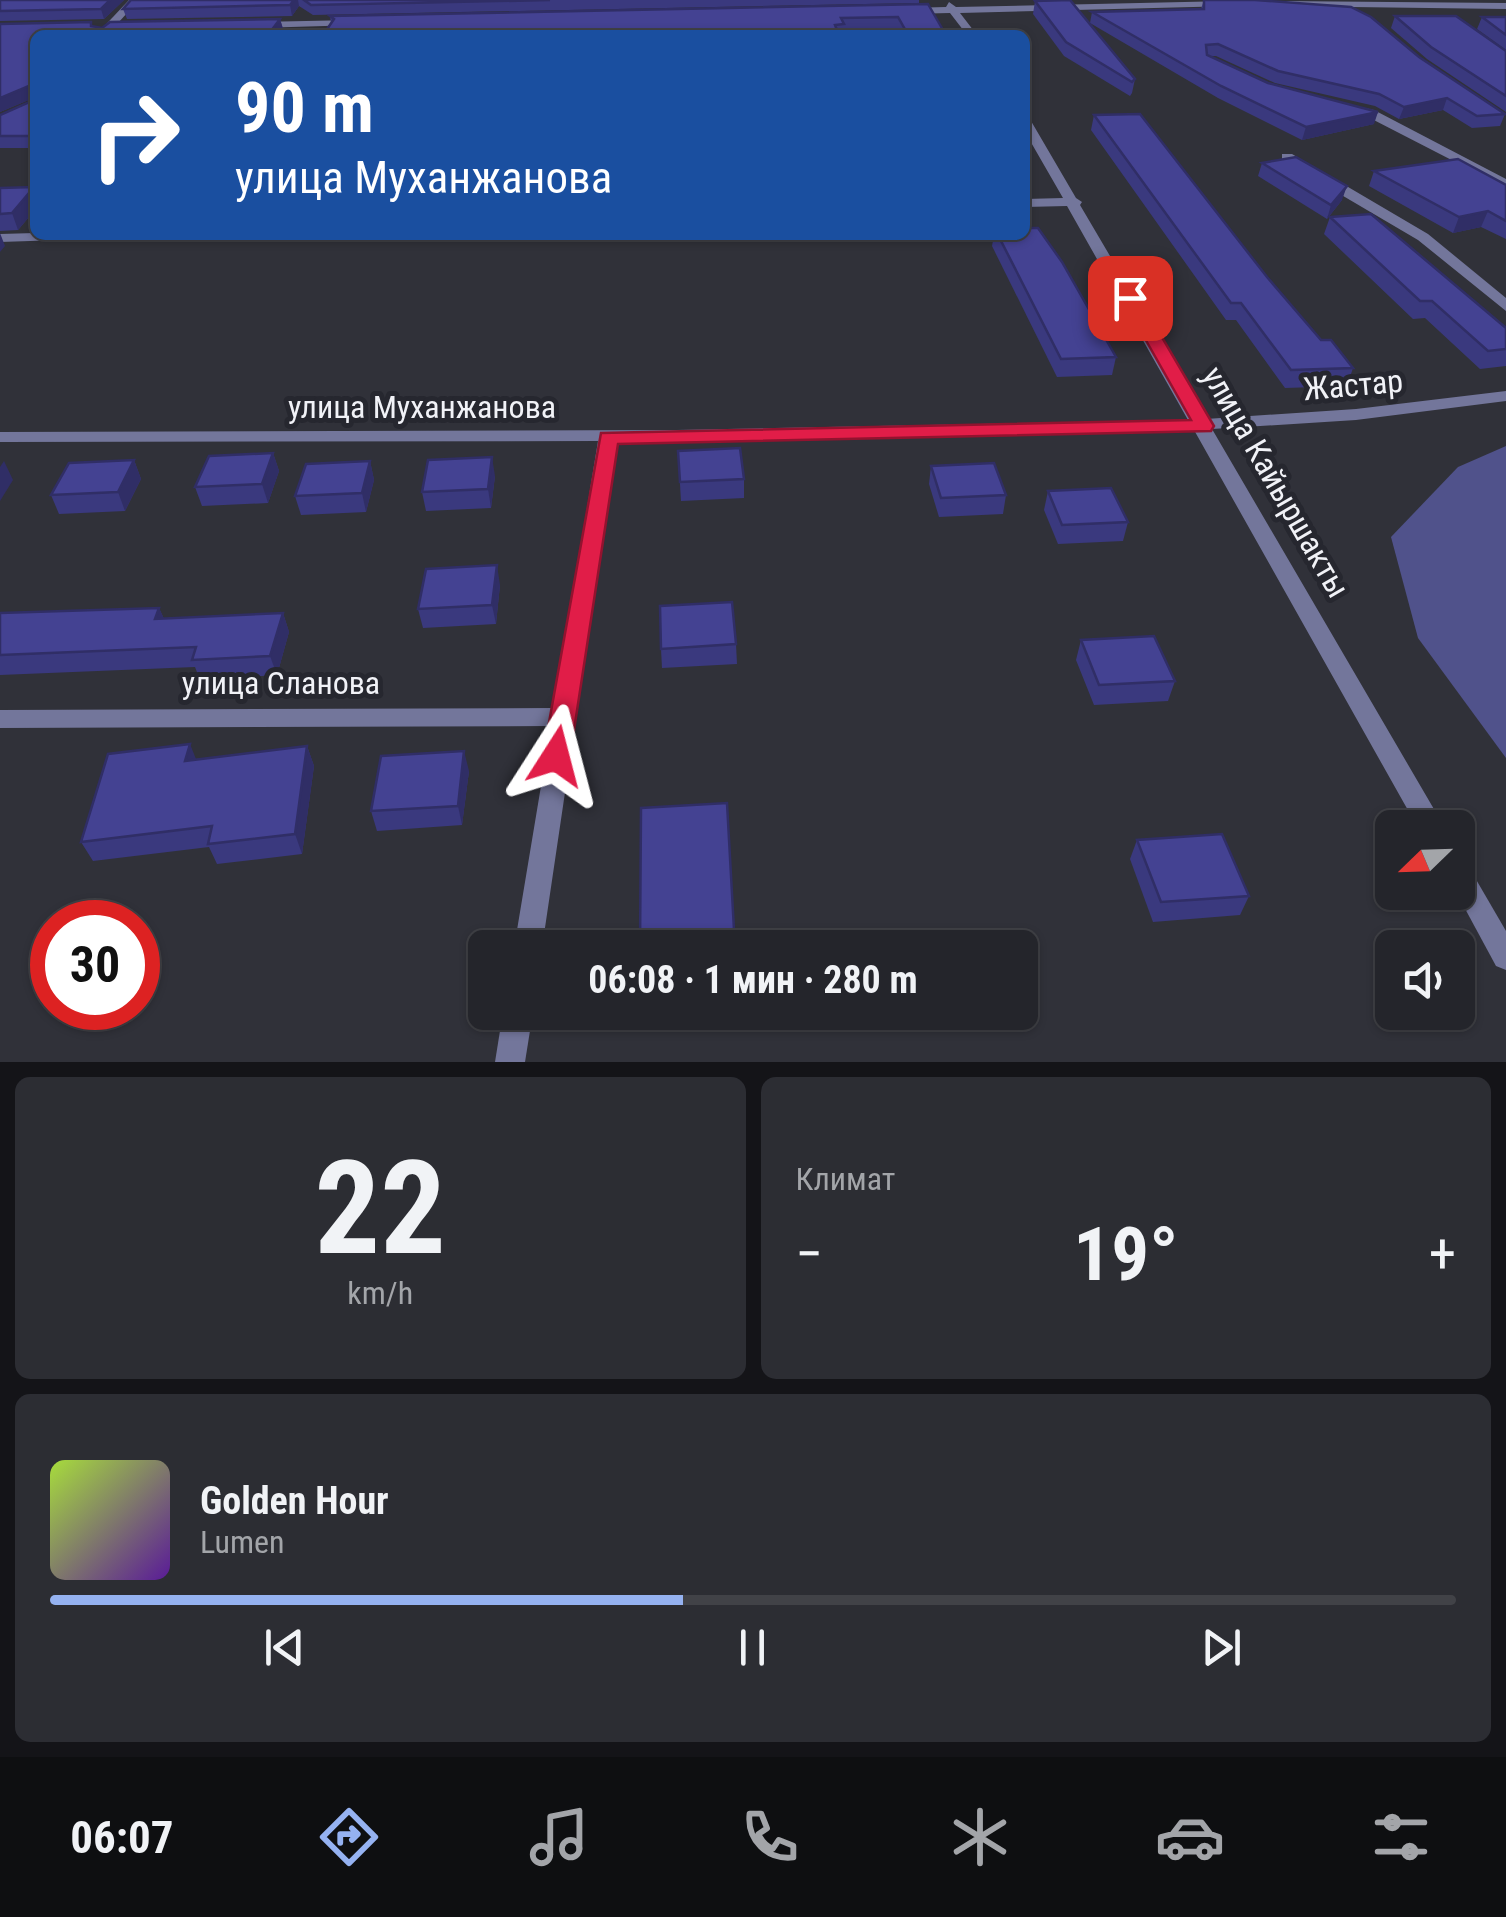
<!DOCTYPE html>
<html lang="ru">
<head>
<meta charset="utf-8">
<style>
	:root { --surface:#24252b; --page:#2c2d33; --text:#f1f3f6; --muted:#a3a5a9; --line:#414247; --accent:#95b2f1 }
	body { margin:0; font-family:"Roboto Condensed",sans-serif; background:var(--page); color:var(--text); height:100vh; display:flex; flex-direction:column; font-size:38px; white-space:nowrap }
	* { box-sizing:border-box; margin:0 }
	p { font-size:32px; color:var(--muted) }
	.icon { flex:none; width:55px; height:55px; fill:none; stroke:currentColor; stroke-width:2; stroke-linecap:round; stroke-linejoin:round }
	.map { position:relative; height:1062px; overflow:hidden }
	.drawer { display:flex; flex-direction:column; gap:15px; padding:15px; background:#141418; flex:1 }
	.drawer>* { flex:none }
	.hud { position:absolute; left:30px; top:30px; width:1000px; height:210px; border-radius:15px; box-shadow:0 2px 8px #0004,0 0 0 2px var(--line); background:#1a4fa0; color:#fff; overflow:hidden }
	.needle { width:65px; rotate:247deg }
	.controls { position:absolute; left:1375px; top:810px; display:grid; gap:20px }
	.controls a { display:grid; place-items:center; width:100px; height:100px; border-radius:15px; background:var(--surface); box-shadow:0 2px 8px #0004,0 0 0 2px var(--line); font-size:50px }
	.speed { position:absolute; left:30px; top:900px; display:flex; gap:20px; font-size:50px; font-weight:700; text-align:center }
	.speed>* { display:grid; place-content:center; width:130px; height:130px; border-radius:50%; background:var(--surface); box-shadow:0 2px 8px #0004,0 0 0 2px var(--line); line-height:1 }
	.speed .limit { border:15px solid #d22; background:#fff; color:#111 }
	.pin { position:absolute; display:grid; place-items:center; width:85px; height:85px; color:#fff; margin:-42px; border-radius:20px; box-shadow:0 5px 15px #0006 }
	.me { position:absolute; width:110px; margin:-55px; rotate:9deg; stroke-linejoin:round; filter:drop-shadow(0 0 8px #0008) }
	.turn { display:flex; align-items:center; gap:35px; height:210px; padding:0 40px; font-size:45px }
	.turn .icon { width:130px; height:130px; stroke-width:2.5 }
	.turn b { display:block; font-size:70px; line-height:85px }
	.big { font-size:75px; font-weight:700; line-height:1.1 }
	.drawer .tile { flex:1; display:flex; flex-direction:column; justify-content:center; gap:15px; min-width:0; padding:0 35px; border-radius:15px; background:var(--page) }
	.drawer .dial { align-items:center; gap:0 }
	.dial b { font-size:130px; line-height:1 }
	.song { display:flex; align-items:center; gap:30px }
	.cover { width:120px; height:120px; border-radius:15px; background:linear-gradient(135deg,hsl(80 70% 55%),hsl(270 70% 35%)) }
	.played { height:10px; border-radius:5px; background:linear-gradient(90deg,var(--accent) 45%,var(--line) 45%) }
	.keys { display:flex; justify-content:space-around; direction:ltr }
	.heat { display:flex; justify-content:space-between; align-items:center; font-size:55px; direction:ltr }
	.drawer .tiles { flex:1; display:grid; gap:15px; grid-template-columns:1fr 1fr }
	.tile:last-child { grid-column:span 2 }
	.trip { position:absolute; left:468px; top:930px; width:570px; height:100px; border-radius:15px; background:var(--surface); box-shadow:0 2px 8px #0004,0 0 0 2px var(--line); font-weight:700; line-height:100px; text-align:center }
	.tab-bar { display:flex; height:160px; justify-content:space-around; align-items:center; background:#0e0f11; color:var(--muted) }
	.tab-bar .icon { width:70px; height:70px }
	.tab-bar .selected { color:var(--accent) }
	.tab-bar b { font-size:45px; color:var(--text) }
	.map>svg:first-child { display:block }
</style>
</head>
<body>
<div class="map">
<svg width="1506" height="1062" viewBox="0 0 1506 1062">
	<rect width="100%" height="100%" fill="#303139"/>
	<polygon fill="#50528b" points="1506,446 1506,758 1418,638 1391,537 1458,467"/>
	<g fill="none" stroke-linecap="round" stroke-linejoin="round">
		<g fill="#73769b" fill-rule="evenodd">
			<polygon points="129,0 139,0 107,35 96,35"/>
			<polygon points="1229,1 1233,6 960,13 977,35 967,35 950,13 908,14 903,11 908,8 946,7 949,2 956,7"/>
			<polygon points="1278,1 1506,3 1506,9 1274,6"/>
			<polygon points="354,20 358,25 258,28 253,25 258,22"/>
			<polygon points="1351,105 1374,110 1506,179 1506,188 1366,116 1347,112 1347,106"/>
			<polygon points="1025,117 1031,121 1076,198 1082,202 1080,205 1206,419 1356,409 1506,391 1506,401 1356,420 1212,429 1445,828 1418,828 1194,430 617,441 542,948 514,948 551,726 0,728 0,710 554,708 598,441 0,442 0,432 676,430 1188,420 1067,206 1025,207 1025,199 1063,198 1025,132"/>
			<polygon points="1282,154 1292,154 1428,234 1506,298 1506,311 1418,240 1282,160"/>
			<polygon points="35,233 35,235 98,235 91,239 0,242 0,234"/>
			<polygon points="1458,861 1467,864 1506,931 1506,970 1496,966 1456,892"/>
			<polygon points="503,1012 533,1012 525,1062 495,1062"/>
		</g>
	</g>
	<g fill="#3a397e">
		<polygon points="0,0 124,0 104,19 0,21"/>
		<polygon points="131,0 919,0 919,3 313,15 299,6 292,16 127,19 123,9"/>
		<polygon points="1204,0 1419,57 1505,114 1500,126 1472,128 1443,110 1399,119 1375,106 1275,83 1216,56 1210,56 1268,83 1374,124 1302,140 1218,98 1090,23 1092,12 1201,9"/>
		<polygon points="1035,1 1135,79 1132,93 1130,96 1064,56 1033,14"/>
		<polygon points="928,4 943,30 943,35 900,35 897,29 844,30 843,35 323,35 331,23 330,16"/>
		<polygon points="1395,16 1506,51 1506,112 1427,59 1391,28"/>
		<polygon points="1482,17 1506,17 1506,50 1477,29"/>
		<polygon points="280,19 283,29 35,35 35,148 0,148 0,115 32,101 33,98 0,112 0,24 91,22 93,27 102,28"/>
		<polygon points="1094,115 1267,277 1321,340 1353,368 1347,386 1285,388 1236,320 1226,320 1091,130"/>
		<polygon points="1262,163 1342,200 1327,219 1258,176"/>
		<polygon points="1374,171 1506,185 1506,239 1481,227 1453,233 1369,186"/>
		<polygon points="0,188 35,190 35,214 34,211 18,230 0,231"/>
		<polygon points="1330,217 1506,328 1506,366 1480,369 1425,318 1413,319 1324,234"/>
		<polygon points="994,235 1025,235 1116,357 1112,375 1057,377 992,246"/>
		<polygon points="678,451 744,479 744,498 681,501"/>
		<polygon points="273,453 279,471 268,503 202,506 195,487"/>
		<polygon points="134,460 141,479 125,511 59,514 51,495"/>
		<polygon points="370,461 374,480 366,512 301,515 295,496"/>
		<polygon points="931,466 1006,495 1003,514 939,517 929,484"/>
		<polygon points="495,476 491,508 426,511 422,492"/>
		<polygon points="1048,491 1128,522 1123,541 1058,544 1044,510"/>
		<polygon points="500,585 496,624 423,628 418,609"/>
		<polygon points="159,608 164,619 283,613 289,632 277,675 200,680 195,667 0,675 0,613"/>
		<polygon points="1081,640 1175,681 1168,701 1094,705 1076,660"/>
		<polygon points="736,644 737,664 662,668 661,649"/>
		<polygon points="307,746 314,766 302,854 217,864 209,847 93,861 81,842 196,759"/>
		<polygon points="469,771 462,825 377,831 371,811"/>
		<polygon points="1137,840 1249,896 1240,915 1153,922 1130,859"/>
	</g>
	<g fill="#302e66">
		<polygon points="110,0 124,0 104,19 101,9"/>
		<polygon points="294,0 298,0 299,6 292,16 290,5"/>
		<polygon points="280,19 283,29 279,35 268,35"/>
		<polygon points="29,86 34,98 0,112 0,98"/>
		<polygon points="1447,98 1443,110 1399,119 1404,107"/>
		<polygon points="1378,112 1374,124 1302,140 1306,127"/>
		<polygon points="1347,186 1342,200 1327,219 1331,205"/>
		<polygon points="34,187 35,206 32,206 34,211 18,230 12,213"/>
		<polygon points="1488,211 1481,227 1453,233 1459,217"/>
		<polygon points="0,233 5,246 0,252"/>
		<polygon points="273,453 279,471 268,503 262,484"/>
		<polygon points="492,457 495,476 491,508 488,489"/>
		<polygon points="134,460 141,479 125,511 118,492"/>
		<polygon points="4,461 13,480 0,501 0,467"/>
		<polygon points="370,461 374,480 366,512 362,493"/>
		<polygon points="497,565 500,585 496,624 492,605"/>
		<polygon points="159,608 168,627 155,619"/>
		<polygon points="283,613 289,632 277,675 270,656"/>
		<polygon points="190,744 198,764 185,761"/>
		<polygon points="307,746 314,766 302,854 295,834"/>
		<polygon points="464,751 469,771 462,825 458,806"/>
	</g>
	<g fill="#444292" stroke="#302e66" stroke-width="2.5">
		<polygon points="0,0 110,0 101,9 0,11"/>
		<polygon points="131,0 294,0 290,5 123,9"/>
		<polygon points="304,0 550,0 311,5"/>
		<polygon points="1070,0 1135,79 1132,82 1066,42 1035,1"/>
		<polygon points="1204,0 1255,0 1351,7 1371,17 1419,57 1505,114 1477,116 1447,98 1404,107 1379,94 1278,71 1218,44 1206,45 1207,55 1268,83 1378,112 1306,127 1221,86 1092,12 1204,9"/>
		<polygon points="928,4 943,30 906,31 898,17 841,18 844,24 835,25 839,35 323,35 334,19 330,16"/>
		<polygon points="1395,16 1456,16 1506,51 1506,96 1431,47"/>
		<polygon points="1482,17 1506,17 1506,35"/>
		<polygon points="280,19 268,35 35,35 35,136 0,136 0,115 32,101 34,89 29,86 0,98 0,24 91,22 91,26 102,28 110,22"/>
		<polygon points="1140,114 1267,277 1321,340 1331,340 1353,368 1291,370 1241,303 1231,303 1094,115"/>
		<polygon points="1296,157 1347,186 1331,205 1262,163"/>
		<polygon points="1458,159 1506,185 1506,221 1488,211 1459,217 1374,171"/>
		<polygon points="34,187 12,213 0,214 0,188"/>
		<polygon points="1371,214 1506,328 1506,349 1488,351 1432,301 1420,301 1330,217"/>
		<polygon points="1025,228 1038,228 1062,262 1116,357 1061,359 998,235 1025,235"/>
		<polygon points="740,448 744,479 680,482 678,451"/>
		<polygon points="273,453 262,484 195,487 209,456"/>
		<polygon points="492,457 488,489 422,492 428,460"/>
		<polygon points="134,460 118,492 51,495 69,463"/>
		<polygon points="370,461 362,493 295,496 306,464"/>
		<polygon points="994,463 1006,495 941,498 931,466"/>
		<polygon points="1111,488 1128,522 1062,525 1048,491"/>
		<polygon points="497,565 492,605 418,609 426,569"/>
		<polygon points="732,602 736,644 661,649 660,606"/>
		<polygon points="159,608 155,619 283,613 270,656 192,660 196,647 0,655 0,613"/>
		<polygon points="1154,636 1175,681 1099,685 1081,640"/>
		<polygon points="190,744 185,761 307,746 295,834 208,844 212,826 81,842 108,754"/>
		<polygon points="464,751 458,806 371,811 381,756"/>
		<polygon points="727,803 735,948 640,948 641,808"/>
		<polygon points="1222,834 1249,896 1161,902 1137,840"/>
	</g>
	<polygon fill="#e11d48" stroke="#92132f" stroke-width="2.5" points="1124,294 1139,298 1214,426 1211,431 618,444 570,756 566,763 547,763 543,756 601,433 1191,420 1122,298"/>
	<g text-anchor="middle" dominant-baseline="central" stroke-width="10" stroke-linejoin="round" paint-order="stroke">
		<g font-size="32" fill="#f1f2f7" stroke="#26272f">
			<text transform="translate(1353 385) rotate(-5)">Жастар</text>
			<text x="422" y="407">улица Муханжанова</text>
			<text transform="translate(1276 482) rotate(60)">улица Кайыршакты</text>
			<text x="281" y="683">улица Сланова</text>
		</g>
	</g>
</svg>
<div class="controls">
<a><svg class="needle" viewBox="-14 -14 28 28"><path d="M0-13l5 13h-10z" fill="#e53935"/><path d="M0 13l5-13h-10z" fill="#a3a5a9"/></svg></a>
<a><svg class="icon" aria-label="sound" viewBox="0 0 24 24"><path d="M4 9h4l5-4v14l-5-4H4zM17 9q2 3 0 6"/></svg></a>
</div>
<div class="speed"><div class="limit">30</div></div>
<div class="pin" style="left:1130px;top:298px;background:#d93025"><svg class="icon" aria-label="arrive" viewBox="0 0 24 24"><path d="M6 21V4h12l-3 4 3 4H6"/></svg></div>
<svg class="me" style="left:556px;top:756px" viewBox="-20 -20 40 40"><path d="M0-17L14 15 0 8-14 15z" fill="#e11d48" stroke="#fff" stroke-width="4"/></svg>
<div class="trip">06:08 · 1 мин · 280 m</div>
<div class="hud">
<div class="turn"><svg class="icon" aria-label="right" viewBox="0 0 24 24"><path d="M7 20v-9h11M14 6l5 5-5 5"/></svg><div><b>90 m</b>улица Муханжанова</div></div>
</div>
</div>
<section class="drawer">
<div class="tiles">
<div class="tile dial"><b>22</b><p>km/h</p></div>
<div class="tile"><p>Климат</p>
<div class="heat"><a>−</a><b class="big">19°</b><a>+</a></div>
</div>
<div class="tile">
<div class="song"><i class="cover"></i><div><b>Golden Hour</b><p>Lumen</p></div></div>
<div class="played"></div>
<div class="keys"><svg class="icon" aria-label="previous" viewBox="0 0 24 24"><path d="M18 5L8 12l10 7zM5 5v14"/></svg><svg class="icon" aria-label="pause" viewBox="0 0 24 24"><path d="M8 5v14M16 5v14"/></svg><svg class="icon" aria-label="next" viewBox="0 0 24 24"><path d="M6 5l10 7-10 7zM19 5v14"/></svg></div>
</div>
</div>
</section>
<nav class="tab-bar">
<b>06:07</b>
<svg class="icon selected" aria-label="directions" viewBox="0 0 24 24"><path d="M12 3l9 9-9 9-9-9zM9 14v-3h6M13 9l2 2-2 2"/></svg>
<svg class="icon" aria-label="music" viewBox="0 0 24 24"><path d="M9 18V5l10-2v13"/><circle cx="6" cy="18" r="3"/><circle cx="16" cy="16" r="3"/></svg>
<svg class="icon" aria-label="phone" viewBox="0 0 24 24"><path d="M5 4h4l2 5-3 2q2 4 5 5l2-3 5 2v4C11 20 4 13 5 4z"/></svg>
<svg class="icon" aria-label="climate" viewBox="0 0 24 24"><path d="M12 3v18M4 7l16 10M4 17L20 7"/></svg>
<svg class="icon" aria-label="car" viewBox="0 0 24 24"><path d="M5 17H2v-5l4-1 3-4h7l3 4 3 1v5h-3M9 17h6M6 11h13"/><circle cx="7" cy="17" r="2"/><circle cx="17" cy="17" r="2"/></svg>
<svg class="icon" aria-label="filters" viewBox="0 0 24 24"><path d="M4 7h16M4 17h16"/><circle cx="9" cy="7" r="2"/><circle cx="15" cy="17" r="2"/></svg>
</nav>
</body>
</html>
